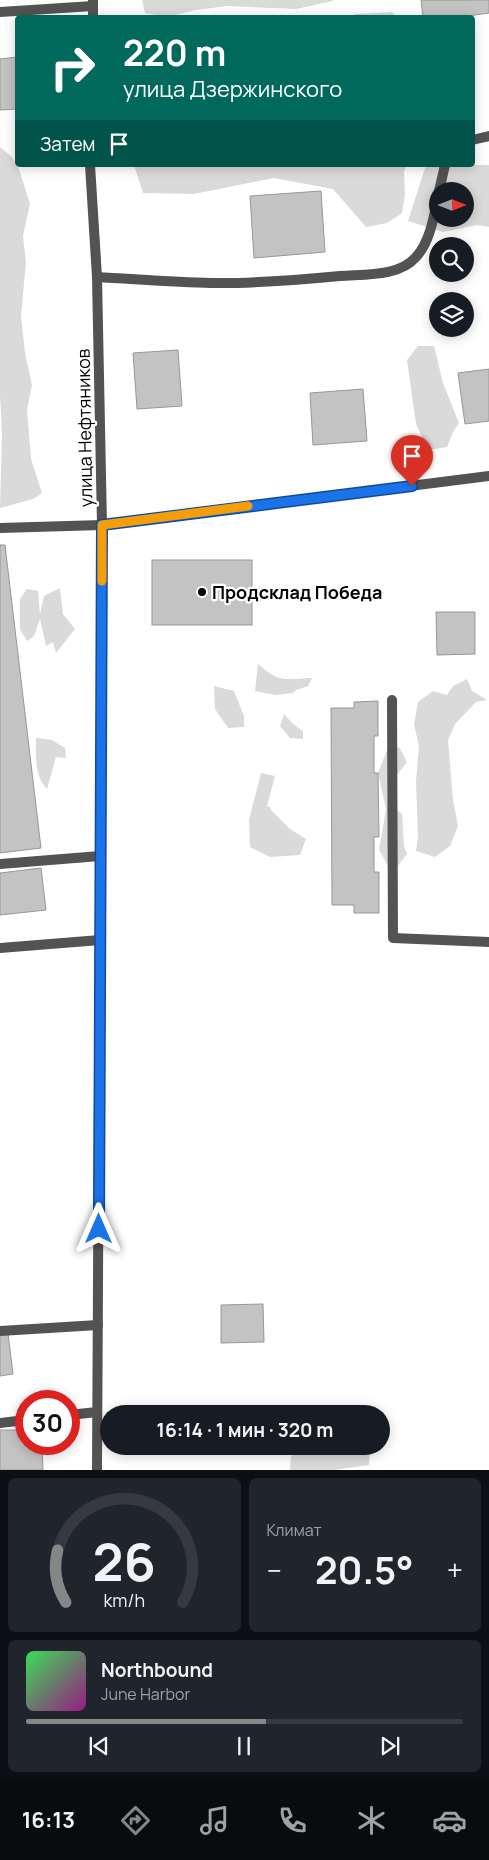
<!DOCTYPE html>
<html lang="ru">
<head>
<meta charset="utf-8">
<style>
	:root { --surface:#171b24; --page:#20242c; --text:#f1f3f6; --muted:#9ea1a6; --line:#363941; --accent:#858687 }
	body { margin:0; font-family:Manrope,sans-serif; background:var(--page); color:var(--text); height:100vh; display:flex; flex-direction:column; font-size:19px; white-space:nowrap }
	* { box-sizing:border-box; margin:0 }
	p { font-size:16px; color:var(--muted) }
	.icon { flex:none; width:28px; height:28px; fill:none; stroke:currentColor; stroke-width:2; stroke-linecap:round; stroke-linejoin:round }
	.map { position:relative; height:1470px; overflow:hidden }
	.details { display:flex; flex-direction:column; gap:8px; padding:8px; background:#0d0f14; flex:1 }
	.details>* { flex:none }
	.top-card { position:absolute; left:15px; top:15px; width:460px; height:152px; border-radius:5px; box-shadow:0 2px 12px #0003; background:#00695c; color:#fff; overflow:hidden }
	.needle { width:32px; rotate:90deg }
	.controls { position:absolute; left:429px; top:182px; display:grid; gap:10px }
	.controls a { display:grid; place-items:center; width:45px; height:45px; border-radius:50%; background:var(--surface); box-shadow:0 2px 12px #0003; font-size:25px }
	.speed { position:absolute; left:15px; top:1390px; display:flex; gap:10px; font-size:25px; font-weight:700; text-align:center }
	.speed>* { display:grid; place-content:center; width:65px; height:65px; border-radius:50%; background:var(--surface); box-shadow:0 2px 12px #0003; line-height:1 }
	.speed .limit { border:8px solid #d22; background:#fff; color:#111 }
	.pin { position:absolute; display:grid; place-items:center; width:42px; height:42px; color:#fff; margin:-51px -21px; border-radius:50% 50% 50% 0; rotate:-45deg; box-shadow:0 0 5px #0007 }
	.pin .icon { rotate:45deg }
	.me { position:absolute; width:55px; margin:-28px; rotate:0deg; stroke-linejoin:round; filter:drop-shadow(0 0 4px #0008) }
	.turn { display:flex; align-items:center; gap:18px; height:105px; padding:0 25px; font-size:22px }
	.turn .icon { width:65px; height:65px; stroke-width:2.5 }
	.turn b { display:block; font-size:35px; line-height:42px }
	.then { display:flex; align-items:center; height:48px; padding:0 25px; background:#0003; gap:10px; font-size:19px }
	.big { font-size:38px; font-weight:700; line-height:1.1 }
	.details .widget { flex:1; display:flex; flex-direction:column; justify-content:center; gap:8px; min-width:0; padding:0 18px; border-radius:8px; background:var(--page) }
	.details .dial { align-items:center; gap:0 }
	.dial svg { height:130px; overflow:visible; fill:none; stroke:var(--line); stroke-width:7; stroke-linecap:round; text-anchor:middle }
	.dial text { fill:var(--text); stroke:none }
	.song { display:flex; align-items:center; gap:15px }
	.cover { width:60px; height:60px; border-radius:8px; background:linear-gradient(135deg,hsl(130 70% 55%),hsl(310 70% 35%)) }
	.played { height:5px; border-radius:2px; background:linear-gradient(90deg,var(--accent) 55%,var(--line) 55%) }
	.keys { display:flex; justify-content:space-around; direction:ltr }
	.heat { display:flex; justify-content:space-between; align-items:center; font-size:28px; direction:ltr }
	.details .tiles { flex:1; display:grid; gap:8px; grid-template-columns:1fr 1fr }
	.widget:last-child { grid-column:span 2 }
	.trip { position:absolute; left:100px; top:1405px; width:290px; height:50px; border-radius:25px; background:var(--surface); box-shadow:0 2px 12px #0003; font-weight:700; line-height:50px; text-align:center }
	.tab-bar { display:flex; height:80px; justify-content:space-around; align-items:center; background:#090b0e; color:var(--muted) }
	.tab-bar .icon { width:35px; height:35px }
	.tab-bar .selected { color:var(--accent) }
	.tab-bar b { font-size:22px; color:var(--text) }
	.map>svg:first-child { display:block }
</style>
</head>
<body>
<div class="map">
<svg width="489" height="1470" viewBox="0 0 489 1470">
	<rect width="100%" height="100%" fill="#fff"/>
	<g fill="#dadada" fill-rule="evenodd">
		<polygon points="142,0 332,0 333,1 296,9 227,6 196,10 167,17 145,13"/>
		<polygon points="392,12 397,17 353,17 355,14"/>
		<polygon points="0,147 12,157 19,169 30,204 23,236 26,262 21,316 25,353 32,385 27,410 31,459 42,493 33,499 0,508 2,433 0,395"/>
		<polygon points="134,165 406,165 404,172 405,195 402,213 387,223 366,227 333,189 274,178 194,194 143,193"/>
		<path d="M426,165H489V227L477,225L443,232L408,221ZM438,191H465V219H438Z"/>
		<polygon points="418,346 434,346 443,383 459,423 453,432 447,447 428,450 416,424 407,360"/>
		<polygon points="60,588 63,614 75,629 56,653 53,642 46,646 40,619 34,636 27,641 20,629 20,599 27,589 38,591 40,614 44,596"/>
		<path d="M258,664C279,683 285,679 312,678L308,686L296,690L293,693L276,695L255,691Z"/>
		<polygon points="467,679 472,691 487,700 476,702 455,724 448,740 453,800 458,826 450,846 435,857 416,851 418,836 416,781 419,746 414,724 418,702 433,691 447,695 453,686"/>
		<polygon points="214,686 234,691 244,716 244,727 228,728 215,709"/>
		<polygon points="284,714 293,724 303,731 303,739 290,738 280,726"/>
		<path d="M36,738L52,740L65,748L66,758L56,757L47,789C34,775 36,756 36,738Z"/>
		<polygon points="399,747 407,762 392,781 394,807 402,814 404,846 407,854 392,873 379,850 386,809 378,773 387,750"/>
		<polygon points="261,773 275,776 267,806 270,807 271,810 290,829 306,839 300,855 270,857 250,847 249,820"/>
		<polygon points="307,1446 370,1448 369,1465 334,1470 290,1470 291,1456"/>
	</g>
	<g fill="#c3c3c3" stroke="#979797">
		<polygon points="421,0 489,0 489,13 454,18 423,18"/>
		<polygon points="18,57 18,109 0,110 0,59"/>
		<polygon points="321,191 325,252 254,258 250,196"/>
		<polygon points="178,350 182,406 137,409 133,353"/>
		<polygon points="489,369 489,421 465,424 458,373"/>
		<polygon points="363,389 367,441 313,445 310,393"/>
		<polygon points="0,545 5,545 41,848 0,853"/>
		<rect x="152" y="560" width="100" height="65"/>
		<polygon points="436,612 475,612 475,654 437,655"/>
		<polygon points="378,701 378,736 374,736 374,773 378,773 379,837 374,837 374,872 379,872 379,913 354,913 354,905 332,905 331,708 354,708 354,702"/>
		<polygon points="41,868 46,910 0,915 0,873"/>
		<polygon points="263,1304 264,1342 221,1343 221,1305"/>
		<polygon points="8,1334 13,1374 0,1376 0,1335"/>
		<polygon points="0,1430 26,1430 26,1444 42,1444 43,1470 0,1470"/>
	</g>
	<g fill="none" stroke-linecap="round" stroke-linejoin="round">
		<g stroke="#535353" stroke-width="10">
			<polyline points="0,12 93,6"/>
			<polyline points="0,528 102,525"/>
			<polyline points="0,864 100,856"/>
			<polyline points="0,948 100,940"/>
			<polyline points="0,1331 98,1325"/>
			<polyline points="69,1415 97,1412"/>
			<polyline points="0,1423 26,1420"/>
		</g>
		<g stroke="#535353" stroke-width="10">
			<polyline points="93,18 93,0"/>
			<polyline points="472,140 489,136"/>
			<polyline points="90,165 97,277 102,525 97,1470"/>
			<polyline points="439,191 445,165"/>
			<path d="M97,277C135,279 173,282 211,283C254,284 298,280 340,276C364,274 399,277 416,257C430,242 434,216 438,197"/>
			<polyline points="102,525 489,476"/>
			<polyline points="392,700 393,938 489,942"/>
		</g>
	</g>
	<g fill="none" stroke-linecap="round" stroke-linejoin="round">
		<defs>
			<polyline id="route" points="99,1229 102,525 412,486"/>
		</defs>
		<use href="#route" stroke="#114b97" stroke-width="12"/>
		<use href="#route" stroke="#1a73e8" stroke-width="9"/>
		<polyline stroke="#f59e0b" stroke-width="9" points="102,581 102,525 248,506"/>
	</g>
	<circle fill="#000" stroke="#fff" stroke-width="2" cx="202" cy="592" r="5"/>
	<g text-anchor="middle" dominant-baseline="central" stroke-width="4.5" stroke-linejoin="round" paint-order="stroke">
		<g font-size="18" fill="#000" stroke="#fff">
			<text transform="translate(84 428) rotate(-91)">улица Нефтяников</text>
		</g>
		<g font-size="18" font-weight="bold" fill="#000" stroke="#fff" text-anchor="start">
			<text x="212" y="592">Продсклад Победа</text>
		</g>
	</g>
</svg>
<div class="controls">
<a><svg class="needle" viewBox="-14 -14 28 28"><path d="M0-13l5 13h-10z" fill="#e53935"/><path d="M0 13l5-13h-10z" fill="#9ea1a6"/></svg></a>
<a><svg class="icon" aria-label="search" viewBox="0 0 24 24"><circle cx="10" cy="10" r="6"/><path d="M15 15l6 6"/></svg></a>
<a><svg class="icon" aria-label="layers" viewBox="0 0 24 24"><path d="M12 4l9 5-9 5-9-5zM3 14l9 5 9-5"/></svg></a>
</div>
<div class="speed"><div class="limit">30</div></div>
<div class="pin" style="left:412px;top:486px;background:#d93025"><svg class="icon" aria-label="arrive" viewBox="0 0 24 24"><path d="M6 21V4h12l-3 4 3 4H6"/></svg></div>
<svg class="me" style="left:99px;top:1229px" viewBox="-20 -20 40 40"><path d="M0-17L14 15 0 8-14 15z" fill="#1a73e8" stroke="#fff" stroke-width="4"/></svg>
<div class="trip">16:14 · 1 мин · 320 m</div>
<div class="top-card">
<div class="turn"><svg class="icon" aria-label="right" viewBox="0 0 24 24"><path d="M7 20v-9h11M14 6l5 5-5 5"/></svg><div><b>220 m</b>улица Дзержинского</div></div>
<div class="then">Затем<svg class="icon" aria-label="arrive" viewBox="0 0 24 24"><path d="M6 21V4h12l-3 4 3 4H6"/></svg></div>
</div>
</div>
<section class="details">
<div class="tiles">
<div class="widget dial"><svg viewBox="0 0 100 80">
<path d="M14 69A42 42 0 1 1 86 69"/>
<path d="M14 69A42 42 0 0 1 9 37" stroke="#858687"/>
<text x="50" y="56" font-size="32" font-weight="700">26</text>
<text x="50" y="72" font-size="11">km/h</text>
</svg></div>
<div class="widget"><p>Климат</p>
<div class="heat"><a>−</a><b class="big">20.5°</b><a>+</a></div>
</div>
<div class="widget">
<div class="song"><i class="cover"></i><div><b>Northbound</b><p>June Harbor</p></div></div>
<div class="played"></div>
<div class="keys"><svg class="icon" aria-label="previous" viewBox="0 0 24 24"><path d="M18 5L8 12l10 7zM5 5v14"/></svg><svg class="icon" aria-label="pause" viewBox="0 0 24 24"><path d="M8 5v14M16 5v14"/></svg><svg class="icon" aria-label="next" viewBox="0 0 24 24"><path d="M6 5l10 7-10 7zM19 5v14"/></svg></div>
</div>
</div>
</section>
<nav class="tab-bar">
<b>16:13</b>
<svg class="icon selected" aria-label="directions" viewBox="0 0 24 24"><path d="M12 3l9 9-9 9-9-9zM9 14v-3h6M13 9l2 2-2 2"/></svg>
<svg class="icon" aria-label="music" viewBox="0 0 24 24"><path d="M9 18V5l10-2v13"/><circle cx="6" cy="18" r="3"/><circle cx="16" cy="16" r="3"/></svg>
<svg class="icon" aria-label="phone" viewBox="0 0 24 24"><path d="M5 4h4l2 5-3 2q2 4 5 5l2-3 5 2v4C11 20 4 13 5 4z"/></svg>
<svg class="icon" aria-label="climate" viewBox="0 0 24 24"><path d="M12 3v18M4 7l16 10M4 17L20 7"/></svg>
<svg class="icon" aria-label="car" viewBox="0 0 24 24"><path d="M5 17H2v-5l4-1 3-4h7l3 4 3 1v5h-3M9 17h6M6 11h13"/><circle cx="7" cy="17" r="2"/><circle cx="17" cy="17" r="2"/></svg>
</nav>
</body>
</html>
